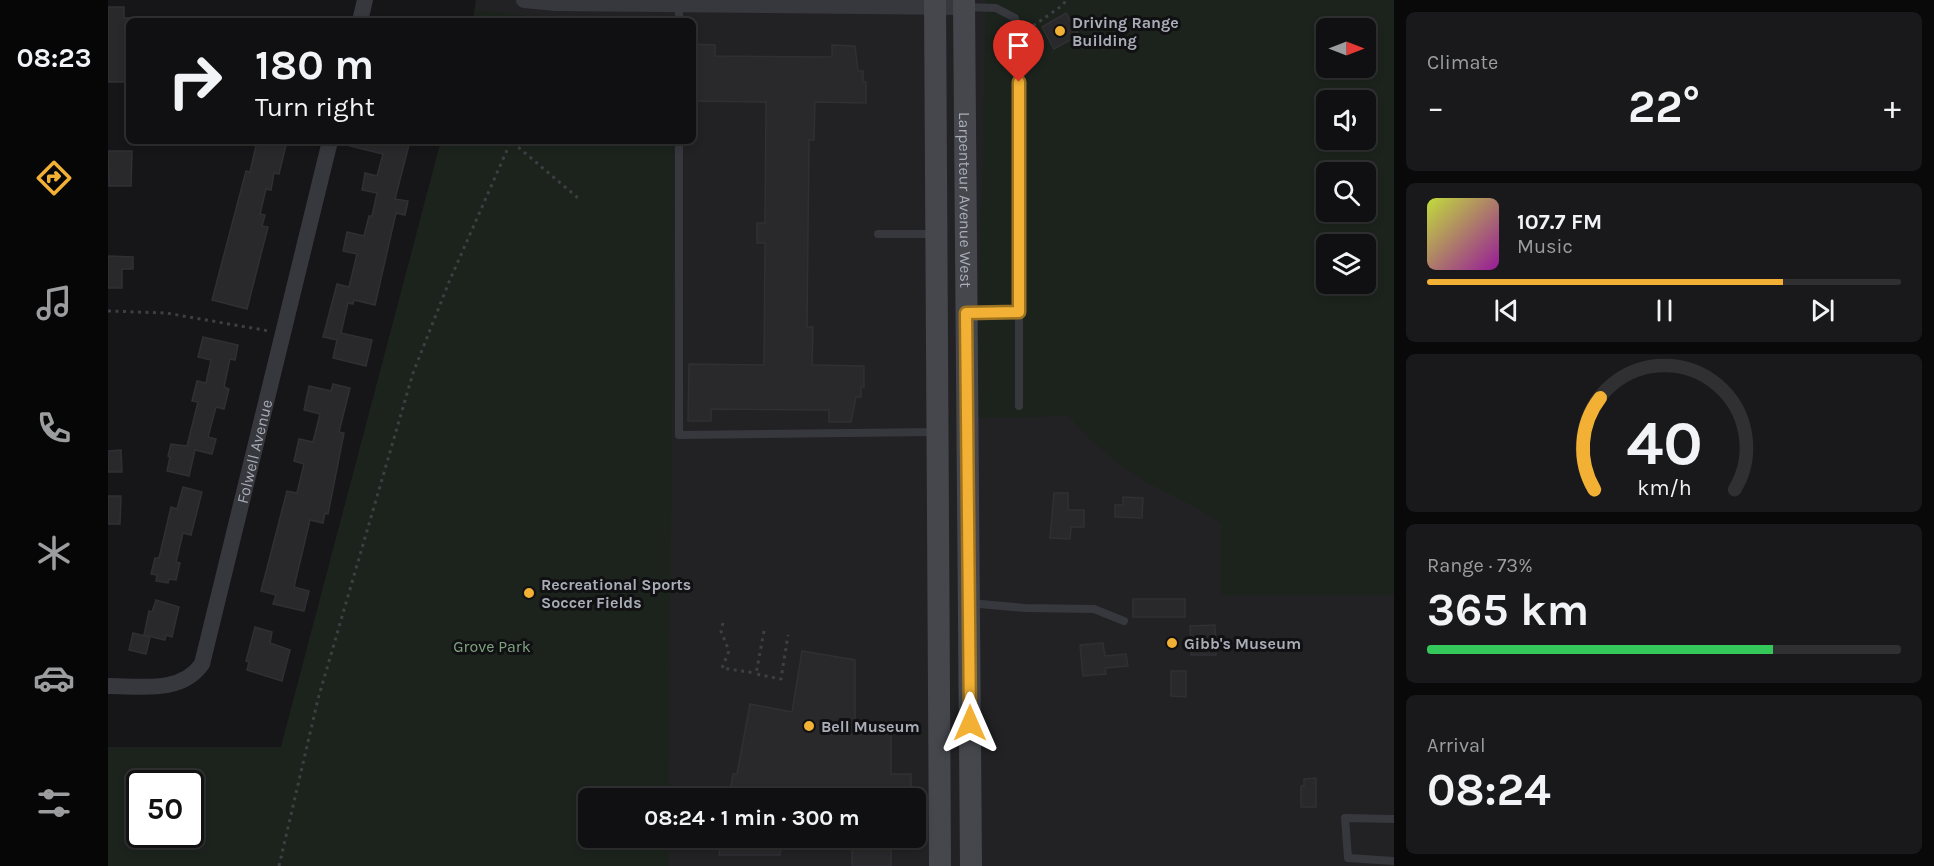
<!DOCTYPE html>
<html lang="en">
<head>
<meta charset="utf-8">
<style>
	:root { --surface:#101012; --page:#19191b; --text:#f1f3f6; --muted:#9c9d9f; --line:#303032; --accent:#f2b134 }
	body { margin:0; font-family:Karla,sans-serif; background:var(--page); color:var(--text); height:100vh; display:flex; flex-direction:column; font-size:22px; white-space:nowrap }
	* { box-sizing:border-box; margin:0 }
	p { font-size:20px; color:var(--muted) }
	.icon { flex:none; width:33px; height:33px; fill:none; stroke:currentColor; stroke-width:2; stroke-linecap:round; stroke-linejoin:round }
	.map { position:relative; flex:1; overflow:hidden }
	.panel { display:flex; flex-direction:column; gap:12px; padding:12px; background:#09090a; width:540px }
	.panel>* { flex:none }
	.top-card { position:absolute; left:18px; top:18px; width:570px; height:126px; border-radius:9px; box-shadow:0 3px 9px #0003,0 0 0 2px var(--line); background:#101012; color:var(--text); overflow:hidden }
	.needle { width:39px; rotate:90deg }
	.controls { position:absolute; left:1208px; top:18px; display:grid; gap:12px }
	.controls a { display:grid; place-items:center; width:60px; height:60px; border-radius:9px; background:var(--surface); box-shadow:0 3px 9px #0003,0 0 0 2px var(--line); font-size:30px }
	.speed { position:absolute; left:18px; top:770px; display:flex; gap:12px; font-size:30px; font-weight:700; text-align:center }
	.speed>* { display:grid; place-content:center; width:78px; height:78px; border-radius:50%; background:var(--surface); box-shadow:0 3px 9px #0003,0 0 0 2px var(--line); line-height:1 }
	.speed .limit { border:3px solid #111; border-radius:9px; background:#fff; color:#111 }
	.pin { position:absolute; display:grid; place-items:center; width:51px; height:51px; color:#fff; margin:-62px -26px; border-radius:50% 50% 50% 0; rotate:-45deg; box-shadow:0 0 6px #0007 }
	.pin .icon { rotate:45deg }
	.me { position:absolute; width:66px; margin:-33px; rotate:0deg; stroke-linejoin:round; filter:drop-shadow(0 0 4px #0008) }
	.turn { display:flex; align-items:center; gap:21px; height:126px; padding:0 30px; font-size:27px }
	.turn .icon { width:78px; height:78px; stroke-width:2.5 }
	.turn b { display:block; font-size:42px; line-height:51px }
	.big { font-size:45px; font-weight:700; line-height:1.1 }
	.panel .tile { flex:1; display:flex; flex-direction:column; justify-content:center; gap:9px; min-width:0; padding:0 21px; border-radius:9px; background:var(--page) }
	.panel .dial { align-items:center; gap:0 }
	.dial svg { height:156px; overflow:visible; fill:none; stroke:var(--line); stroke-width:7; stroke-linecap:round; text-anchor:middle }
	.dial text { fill:var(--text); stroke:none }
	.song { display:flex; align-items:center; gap:18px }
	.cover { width:72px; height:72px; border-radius:9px; background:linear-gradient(135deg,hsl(70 70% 55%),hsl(300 70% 35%)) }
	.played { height:6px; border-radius:3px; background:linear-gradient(90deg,var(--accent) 75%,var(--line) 75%) }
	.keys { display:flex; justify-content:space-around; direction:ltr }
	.heat { display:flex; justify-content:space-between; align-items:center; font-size:33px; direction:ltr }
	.charge { height:9px; border-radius:4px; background:linear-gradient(90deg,#34c759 73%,var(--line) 0) }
	.trip { position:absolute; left:470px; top:788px; width:348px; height:60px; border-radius:9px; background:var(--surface); box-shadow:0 3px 9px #0003,0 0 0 2px var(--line); font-weight:700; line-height:60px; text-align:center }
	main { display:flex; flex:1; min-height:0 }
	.tabs { display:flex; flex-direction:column; width:108px; justify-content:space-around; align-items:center; background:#060607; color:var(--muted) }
	.tabs .icon { width:42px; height:42px }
	.tabs .selected { color:var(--accent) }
	.tabs b { font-size:27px; color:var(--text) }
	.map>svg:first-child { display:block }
</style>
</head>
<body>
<main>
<nav class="tabs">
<b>08:23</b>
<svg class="icon selected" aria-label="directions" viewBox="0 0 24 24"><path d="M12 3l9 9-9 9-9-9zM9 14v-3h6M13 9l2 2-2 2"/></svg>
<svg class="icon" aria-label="music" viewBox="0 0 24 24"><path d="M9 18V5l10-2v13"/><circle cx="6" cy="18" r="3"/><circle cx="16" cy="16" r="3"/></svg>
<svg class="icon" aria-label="phone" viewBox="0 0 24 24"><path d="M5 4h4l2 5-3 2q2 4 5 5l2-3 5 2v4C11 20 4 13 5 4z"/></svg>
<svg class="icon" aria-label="climate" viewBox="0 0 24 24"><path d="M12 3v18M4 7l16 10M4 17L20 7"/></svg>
<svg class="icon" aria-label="car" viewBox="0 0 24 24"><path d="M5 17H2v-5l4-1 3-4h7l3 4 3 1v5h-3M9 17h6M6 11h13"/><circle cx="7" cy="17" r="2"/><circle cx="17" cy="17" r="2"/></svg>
<svg class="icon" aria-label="filters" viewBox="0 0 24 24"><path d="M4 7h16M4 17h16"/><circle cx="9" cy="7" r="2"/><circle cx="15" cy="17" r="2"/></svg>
</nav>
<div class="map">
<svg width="1286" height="866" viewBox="0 0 1286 866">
	<rect width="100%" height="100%" fill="#161618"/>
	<path fill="#222225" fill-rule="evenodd" d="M368,0H1286V866H0V747H173L333,141H585V21H365ZM1218,28H1257V68H1218ZM1218,100H1257V140H1218ZM1218,172H1257V212H1218ZM1218,244H1257V284H1218ZM32,783H82V834H32ZM480,798H807V837H480Z"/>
	<g fill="#1c231d" fill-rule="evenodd">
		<path d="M878,0H1286V595H1113V524C1087,504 1063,496 1035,480C1006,464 983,439 960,416L868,418ZM1218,28H1257V68H1218ZM1218,100H1257V140H1218ZM1218,172H1257V212H1218ZM1218,244H1257V284H1218Z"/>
		<polygon points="367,9 454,21 365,21"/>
		<path d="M333,141H566L561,798H480V837H561V866H0V747H173ZM32,783H82V834H32Z"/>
	</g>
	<g fill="#29292c" stroke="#303034" stroke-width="1.5">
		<polygon points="0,7 16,7 16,18 21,18 21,82 0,82"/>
		<polygon points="958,13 971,35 946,49 934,27"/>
		<polygon points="585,44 607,45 607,56 724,57 724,45 747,46 750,71 755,71 755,82 758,82 758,103 707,102 706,140 701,140 699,327 705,327 704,365 756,366 756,387 753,387 753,397 748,397 743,422 721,422 721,410 603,409 603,421 580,421 581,364 656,365 657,243 649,243 649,223 657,223 658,102 585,101"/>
		<polygon points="149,141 179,141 171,174 166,173 163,190 158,189 152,214 157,215 154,226 160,227 139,309 104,300 138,171 142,172"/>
		<polygon points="243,141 302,141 287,199 300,201 297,215 288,213 267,305 246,300 245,304 240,303 233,333 264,340 258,366 225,358 229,340 215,337 229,284 241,287 249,254 235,251 239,232 256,236 261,216 264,216 269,193 254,190 257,173 269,176 275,154 242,146"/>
		<polygon points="0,151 24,151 23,186 1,186"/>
		<polygon points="0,256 25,257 25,269 14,269 14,288 0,288"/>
		<polygon points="95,337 130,345 127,360 122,359 116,387 121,389 116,409 108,407 100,437 108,439 104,454 87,450 81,476 59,471 62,457 60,456 63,444 79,446 90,402 84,401 89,381 98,383 103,360 90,357"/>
		<polygon points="225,384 242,388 231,432 236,433 220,514 217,513 215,523 202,520 186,587 201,591 196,611 165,604 168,595 153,591 179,491 189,493 196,464 186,461 191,439 205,442 212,414 196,410 201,386 223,391"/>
		<polygon points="13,450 14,472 0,472 0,451"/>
		<polygon points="75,487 94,492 83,535 75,533 68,562 72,563 68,580 61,579 60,583 48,581 49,575 43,574 47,558 51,558 63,507 69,509"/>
		<polygon points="946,493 960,493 960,510 976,510 976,527 963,527 962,539 942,538"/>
		<polygon points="0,496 13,496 12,524 0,524"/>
		<polygon points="1015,497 1035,498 1034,518 1007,517 1007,505 1015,505"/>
		<rect x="1025" y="599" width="52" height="18"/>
		<polygon points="48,600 71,607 64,637 58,635 57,640 36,635 41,611 44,612"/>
		<polygon points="1107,625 1108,655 1083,655 1082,626"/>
		<polygon points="147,627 164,632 162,643 182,650 174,681 139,670 141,662 138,661"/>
		<polygon points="25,633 42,637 38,654 21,650"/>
		<polygon points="995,643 997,656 1018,654 1020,666 997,668 998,674 975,676 972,645"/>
		<polygon points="694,651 747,660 747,722 783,730 783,774 803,774 803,798 621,798 625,774 629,774 642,704 684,712"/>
		<polygon points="1063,671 1078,671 1078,697 1063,696"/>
		<polygon points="1208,778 1208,807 1193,807 1193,786 1196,786 1196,779"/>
		<polygon points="614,837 675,837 672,855 611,855"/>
		<rect x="744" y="837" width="39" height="29"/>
	</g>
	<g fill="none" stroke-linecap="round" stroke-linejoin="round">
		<g stroke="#3d3f44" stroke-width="3" stroke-dasharray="3 4.5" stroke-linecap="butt">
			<polyline points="919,30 955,5 958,0"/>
			<polyline points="0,311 58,313 161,331"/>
			<polyline points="615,623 613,631 621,651 614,668 647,673"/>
			<polyline points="656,631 648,674 673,679 680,635"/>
			<polyline points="171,866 210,699 305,373 341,282 403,141 470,198"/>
		</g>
		<g stroke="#37383d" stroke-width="8">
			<polyline points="856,7 888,8 907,18 911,36 911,406"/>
			<polyline points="571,21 571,3"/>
			<polyline points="571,141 571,435 828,432"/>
			<polyline points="770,234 827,234"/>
			<polyline points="859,313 911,312"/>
			<polyline points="861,603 917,608 986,609 1016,621"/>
			<polyline points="1286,819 1237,818 1240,858 1286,861"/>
		</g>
		<g stroke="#37383d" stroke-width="16">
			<polyline points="416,0 448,3 856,7"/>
			<polyline points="252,21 257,0"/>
			<path id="s1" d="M0,686C32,686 73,694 94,664L222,141"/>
		</g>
		<g stroke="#45474d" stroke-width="22">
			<polyline points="827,0 832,866"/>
			<path id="s2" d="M856,0L863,866"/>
		</g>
	</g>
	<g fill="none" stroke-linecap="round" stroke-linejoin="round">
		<defs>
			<polyline id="route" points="862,723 858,313 911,312 911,82"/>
		</defs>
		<use href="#route" stroke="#9d7322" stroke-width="15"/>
		<use href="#route" stroke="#f2b134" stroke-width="10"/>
	</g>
	<g fill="#f2b134" stroke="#111113" stroke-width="2">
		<circle cx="952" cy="31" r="6"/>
		<circle cx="421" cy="593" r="6"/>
		<circle cx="1064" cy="643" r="6"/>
		<circle cx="701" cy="726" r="6"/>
	</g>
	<g text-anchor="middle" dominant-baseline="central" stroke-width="6" stroke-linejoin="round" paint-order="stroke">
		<g font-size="16" font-weight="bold" fill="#a8adb8" stroke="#111113" text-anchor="start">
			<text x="964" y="22">Driving Range<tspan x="964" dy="18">Building</tspan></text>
			<text x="433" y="584">Recreational Sports<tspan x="433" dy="18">Soccer Fields</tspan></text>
			<text x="1076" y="643">Gibb's Museum</text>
			<text x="713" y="726">Bell Museum</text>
		</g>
		<g font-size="16" fill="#a8adb8" stroke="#111113">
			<text stroke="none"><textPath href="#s2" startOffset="200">Larpenteur Avenue West</textPath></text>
			<text stroke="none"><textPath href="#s1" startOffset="320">Folwell Avenue</textPath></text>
		</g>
		<g font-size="16" fill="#7fa381" stroke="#111113">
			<text x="384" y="646">Grove Park</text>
		</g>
	</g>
</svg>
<div class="controls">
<a><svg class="needle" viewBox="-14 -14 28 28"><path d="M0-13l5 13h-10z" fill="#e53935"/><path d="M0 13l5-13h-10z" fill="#9c9d9f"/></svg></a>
<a><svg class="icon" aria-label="sound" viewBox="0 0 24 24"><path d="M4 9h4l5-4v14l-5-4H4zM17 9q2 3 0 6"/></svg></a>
<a><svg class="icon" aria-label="search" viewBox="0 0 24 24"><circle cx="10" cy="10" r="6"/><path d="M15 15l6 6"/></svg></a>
<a><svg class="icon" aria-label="layers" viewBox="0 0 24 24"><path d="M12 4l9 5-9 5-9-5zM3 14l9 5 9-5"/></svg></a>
</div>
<div class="speed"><div class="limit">50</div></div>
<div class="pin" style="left:911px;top:82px;background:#d93025"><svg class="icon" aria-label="arrive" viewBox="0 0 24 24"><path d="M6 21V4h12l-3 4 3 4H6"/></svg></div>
<svg class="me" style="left:862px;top:723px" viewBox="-20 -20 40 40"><path d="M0-17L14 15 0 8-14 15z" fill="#f2b134" stroke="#fff" stroke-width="4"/></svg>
<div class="trip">08:24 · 1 min · 300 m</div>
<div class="top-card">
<div class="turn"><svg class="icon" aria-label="right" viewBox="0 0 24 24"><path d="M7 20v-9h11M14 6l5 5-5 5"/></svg><div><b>180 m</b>Turn right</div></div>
</div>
</div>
<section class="panel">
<div class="tile"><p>Climate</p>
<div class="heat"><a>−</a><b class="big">22°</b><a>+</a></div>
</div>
<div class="tile">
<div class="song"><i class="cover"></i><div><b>107.7 FM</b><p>Music</p></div></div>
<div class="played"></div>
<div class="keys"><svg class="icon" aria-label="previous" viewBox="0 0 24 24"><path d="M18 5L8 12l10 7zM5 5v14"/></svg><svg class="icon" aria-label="pause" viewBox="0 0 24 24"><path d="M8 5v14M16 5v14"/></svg><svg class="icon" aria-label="next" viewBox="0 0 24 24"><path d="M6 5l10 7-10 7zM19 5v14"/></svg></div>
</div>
<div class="tile dial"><svg viewBox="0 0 100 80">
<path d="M14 69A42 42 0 1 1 86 69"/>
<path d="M14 69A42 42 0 0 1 17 22" stroke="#f2b134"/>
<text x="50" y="56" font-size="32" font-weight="700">40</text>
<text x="50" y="72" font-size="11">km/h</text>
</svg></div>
<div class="tile"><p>Range · 73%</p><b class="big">365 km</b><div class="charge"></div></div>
<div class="tile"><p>Arrival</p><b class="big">08:24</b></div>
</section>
</main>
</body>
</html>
